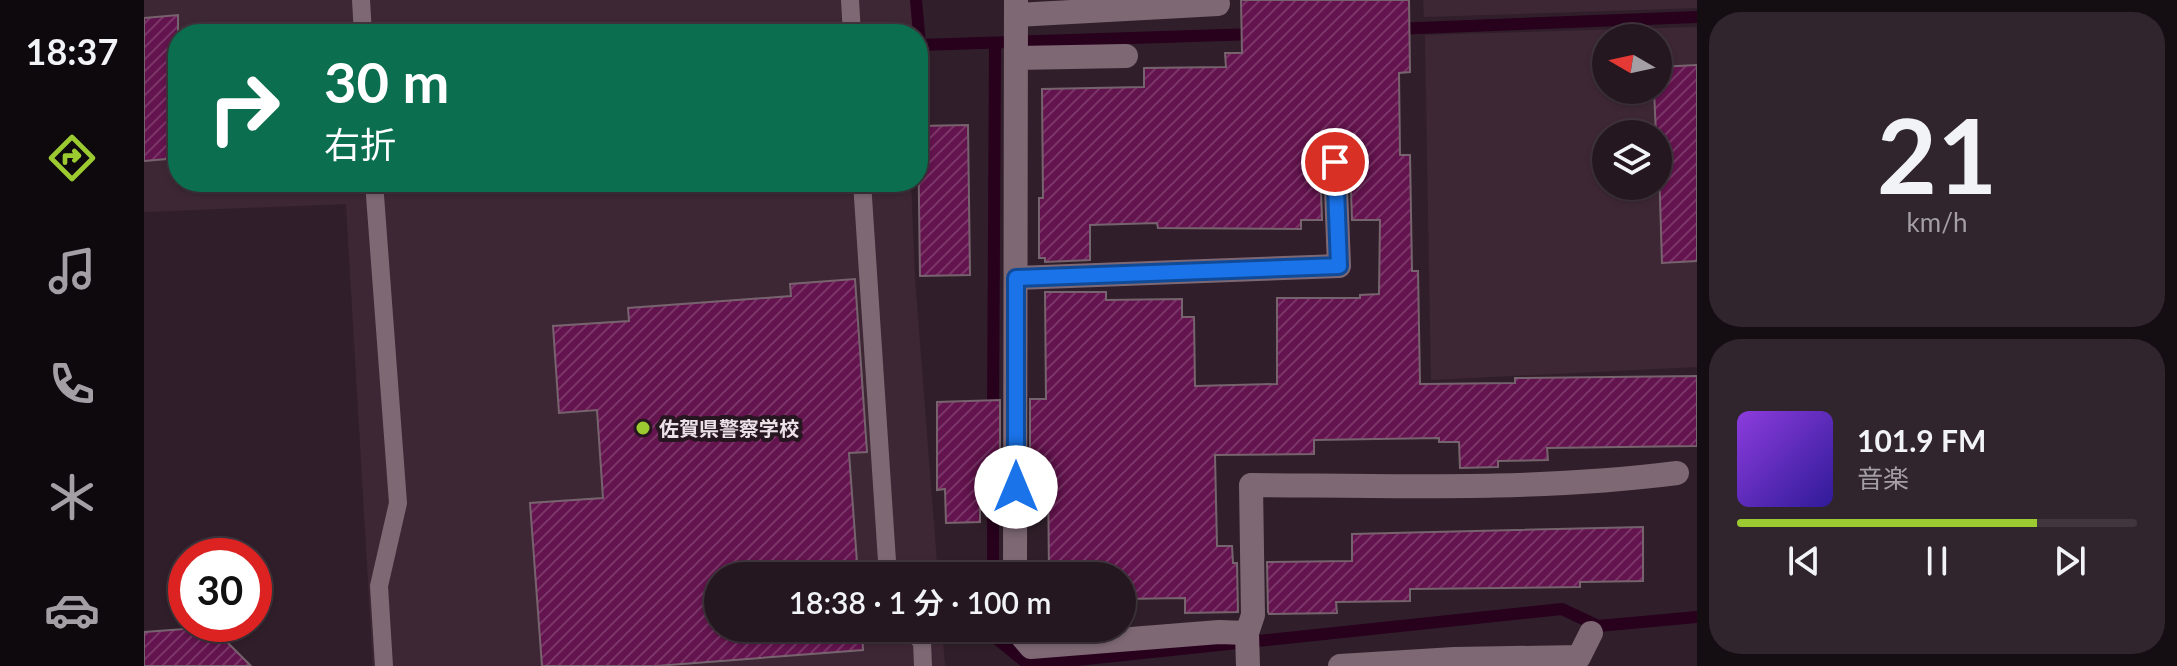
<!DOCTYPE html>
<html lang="ja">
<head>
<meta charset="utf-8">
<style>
	:root { --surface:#241720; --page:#30242d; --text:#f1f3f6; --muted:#a39fa5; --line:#41363e; --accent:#9cca31 }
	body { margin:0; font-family:Lato,"Noto Sans JP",sans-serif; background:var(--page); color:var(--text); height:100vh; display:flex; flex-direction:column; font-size:30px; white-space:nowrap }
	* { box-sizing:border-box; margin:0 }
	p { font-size:26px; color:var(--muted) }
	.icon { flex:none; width:44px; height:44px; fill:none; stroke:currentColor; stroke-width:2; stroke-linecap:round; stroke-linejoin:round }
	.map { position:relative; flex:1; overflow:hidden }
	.side { display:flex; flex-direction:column; gap:12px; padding:12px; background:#140d12; width:480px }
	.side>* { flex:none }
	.hud { position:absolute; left:24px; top:24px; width:760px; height:168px; border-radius:32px; box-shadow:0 2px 6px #0004,0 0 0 2px var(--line); background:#0b6e4f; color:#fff; overflow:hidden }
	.needle { width:52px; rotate:279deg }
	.controls { position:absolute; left:1448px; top:24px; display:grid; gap:16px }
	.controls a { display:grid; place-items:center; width:80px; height:80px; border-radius:50%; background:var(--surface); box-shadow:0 2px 6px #0004,0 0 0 2px var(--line); font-size:40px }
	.speed { position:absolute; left:24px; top:538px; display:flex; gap:16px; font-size:40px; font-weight:700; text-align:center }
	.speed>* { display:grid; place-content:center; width:104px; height:104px; border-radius:50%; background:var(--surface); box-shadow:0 2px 6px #0004,0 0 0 2px var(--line); line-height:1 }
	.speed .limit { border:12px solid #d22; background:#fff; color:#111 }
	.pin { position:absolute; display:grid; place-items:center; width:68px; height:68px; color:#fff; margin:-34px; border:4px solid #fff; border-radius:50%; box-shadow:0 2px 8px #0007 }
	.me { position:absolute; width:88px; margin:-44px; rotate:0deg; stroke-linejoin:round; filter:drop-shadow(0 0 6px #0008) }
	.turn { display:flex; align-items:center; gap:28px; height:168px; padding:0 24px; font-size:36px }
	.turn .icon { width:104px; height:104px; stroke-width:2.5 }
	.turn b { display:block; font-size:56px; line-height:68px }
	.side .widget { flex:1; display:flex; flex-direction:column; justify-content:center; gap:12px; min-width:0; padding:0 28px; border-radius:32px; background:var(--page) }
	.side .dial { align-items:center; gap:0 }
	.dial b { font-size:104px; line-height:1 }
	.song { display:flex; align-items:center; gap:24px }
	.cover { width:96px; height:96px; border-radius:12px; background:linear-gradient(135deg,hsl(270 70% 55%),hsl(250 70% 35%)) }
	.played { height:8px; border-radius:4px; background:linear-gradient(90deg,var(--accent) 75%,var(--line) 75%) }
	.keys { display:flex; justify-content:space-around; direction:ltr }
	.trip { position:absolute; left:560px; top:562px; width:432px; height:80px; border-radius:40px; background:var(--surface); box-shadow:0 2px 6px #0004,0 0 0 2px var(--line); font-weight:600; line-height:80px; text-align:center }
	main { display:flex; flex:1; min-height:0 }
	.dock { display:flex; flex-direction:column; width:144px; justify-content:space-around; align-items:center; background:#0e090d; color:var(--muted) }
	.dock .icon { width:56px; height:56px }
	.dock .selected { color:var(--accent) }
	.dock b { font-size:36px; color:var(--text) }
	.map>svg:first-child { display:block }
</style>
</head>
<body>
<main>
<nav class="dock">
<b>18:37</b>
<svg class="icon selected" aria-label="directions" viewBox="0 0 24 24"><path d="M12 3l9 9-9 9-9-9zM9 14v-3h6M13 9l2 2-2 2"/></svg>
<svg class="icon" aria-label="music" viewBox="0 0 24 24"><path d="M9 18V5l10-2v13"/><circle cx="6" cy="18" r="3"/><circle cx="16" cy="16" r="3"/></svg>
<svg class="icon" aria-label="phone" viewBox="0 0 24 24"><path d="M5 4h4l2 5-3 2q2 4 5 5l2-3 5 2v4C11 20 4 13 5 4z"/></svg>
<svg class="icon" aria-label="climate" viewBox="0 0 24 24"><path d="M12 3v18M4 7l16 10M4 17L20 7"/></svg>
<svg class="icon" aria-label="car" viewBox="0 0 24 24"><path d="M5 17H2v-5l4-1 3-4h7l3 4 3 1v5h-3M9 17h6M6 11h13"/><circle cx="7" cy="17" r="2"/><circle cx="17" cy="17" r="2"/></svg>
</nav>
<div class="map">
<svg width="1553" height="666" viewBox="0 0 1553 666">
	<defs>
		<pattern id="building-hatch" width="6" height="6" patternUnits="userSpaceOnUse" patternTransform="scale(2)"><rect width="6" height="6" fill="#63134d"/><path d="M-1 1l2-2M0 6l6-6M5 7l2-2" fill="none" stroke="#7a3567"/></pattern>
	</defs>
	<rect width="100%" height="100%" fill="#301f2a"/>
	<g fill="#3e2735" fill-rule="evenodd">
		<polygon points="0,0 772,0 776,45 774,48 774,34 34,34 34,182 767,182 771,279 794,576 574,576 574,628 798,628 801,666 229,666 202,204 0,212"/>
		<polygon points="1279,0 1553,0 1553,8 1280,17"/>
		<path d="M1553,27V367L1287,380L1281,35ZM1462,38H1514V90H1462ZM1462,134H1514V186H1462Z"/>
	</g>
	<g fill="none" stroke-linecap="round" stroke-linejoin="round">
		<g stroke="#28011d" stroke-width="12">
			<polyline points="772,0 776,45 1111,34"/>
			<polyline points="1249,29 1553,17"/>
			<polyline points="849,417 851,44"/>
			<polyline points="849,576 849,455"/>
			<polyline points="848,628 848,635 885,665 1418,609 1454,626 1553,617"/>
		</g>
	</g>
	<g fill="url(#building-hatch)" stroke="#77636e" stroke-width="2">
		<polygon points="1097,0 1265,0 1266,72 1255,73 1256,155 1266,155 1268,271 1274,271 1276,384 1371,383 1371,378 1553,376 1553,446 1403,448 1404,460 1354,461 1354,467 1316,468 1315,442 1295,442 1295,438 1170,440 1170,454 1071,455 1073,546 1088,546 1089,563 1093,563 1094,612 1041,613 1041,598 978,599 978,576 905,576 904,471 886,471 886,399 902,399 901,292 962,292 962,300 1038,299 1038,317 1050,317 1051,386 1133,384 1133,298 1216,298 1216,295 1235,294 1236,220 1208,220 1206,161 1203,153 1191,147 1182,150 1176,162 1178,220 1157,220 1157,229 1014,228 1013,223 946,225 946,260 901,262 901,258 895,258 895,198 899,198 898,89 1000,87 1000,68 1082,67 1081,53 1098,53"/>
		<polygon points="34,15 34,158 0,161 0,18"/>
		<polygon points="1553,65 1553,261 1518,263 1514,134 1512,134 1510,90 1514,90 1514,67"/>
		<polygon points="824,125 826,275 776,276 774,126"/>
		<polygon points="711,279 723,452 705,453 714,576 574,576 574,628 718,628 719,650 512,666 398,666 386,503 459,498 453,410 415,413 409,326 485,321 484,308 647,296 646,284"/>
		<polygon points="856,400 856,471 836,472 836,522 802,523 801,489 793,490 793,402"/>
		<polygon points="1499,527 1499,581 1436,582 1436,587 1266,589 1266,601 1192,602 1193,613 1125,614 1124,612 1123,562 1208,561 1208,534"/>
		<polygon points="68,627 107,666 0,666 0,632"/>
	</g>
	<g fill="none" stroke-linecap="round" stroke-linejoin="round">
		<g stroke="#7d6874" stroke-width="18">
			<polyline points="217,0 219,34"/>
			<polyline points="706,0 708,34"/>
			<polyline points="230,182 254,503 235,586 240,666"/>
			<polyline points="718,182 744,576"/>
			<polyline points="764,628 778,642 779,666"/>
		</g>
		<g stroke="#7d6874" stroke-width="24">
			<polyline points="872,15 1074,4"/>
			<polyline points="872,58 982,56"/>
			<polyline points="872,278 1195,266 1191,162"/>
			<polyline points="871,576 872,0"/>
			<polyline points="871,628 887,647 1075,632 1103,633"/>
			<path d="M1104,666L1103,633L1109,615L1107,485C1249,486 1392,491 1533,473"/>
			<polyline points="1196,666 1310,659 1435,657 1447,633"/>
		</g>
	</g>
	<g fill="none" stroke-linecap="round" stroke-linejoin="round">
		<defs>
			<polyline id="route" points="872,487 872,278 1195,266 1191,162"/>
		</defs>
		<use href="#route" stroke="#114b97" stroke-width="20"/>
		<use href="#route" stroke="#1a73e8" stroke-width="14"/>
	</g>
	<circle fill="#9cca31" stroke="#261620" stroke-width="3" cx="499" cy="428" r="8"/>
	<g text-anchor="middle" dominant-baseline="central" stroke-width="8" stroke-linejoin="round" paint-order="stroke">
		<g font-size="20" font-weight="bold" fill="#ede1e8" stroke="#261620" text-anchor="start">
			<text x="515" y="428">佐賀県警察学校</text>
		</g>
	</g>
</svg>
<div class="controls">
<a><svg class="needle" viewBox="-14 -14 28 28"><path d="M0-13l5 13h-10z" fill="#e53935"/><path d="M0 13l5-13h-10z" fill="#a39fa5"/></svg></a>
<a><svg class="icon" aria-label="layers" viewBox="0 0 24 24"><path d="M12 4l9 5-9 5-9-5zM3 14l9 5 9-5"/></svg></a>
</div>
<div class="speed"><div class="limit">30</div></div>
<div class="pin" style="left:1191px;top:162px;background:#d93025"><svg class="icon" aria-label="arrive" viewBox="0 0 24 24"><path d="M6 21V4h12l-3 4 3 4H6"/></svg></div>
<svg class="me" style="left:872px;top:487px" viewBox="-20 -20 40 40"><circle r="19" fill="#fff"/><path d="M0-13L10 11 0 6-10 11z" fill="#1a73e8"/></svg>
<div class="trip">18:38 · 1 分 · 100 m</div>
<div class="hud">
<div class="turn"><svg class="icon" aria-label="right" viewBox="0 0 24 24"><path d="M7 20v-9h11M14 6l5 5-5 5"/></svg><div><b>30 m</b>右折</div></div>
</div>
</div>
<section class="side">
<div class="widget dial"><b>21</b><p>km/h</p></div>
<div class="widget">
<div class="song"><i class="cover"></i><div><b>101.9 FM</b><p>音楽</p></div></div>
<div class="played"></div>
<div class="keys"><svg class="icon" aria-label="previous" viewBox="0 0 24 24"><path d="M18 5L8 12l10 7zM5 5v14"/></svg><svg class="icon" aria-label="pause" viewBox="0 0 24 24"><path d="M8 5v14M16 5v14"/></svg><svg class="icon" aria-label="next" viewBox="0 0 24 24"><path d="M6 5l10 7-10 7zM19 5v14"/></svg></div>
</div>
</section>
</main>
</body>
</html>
